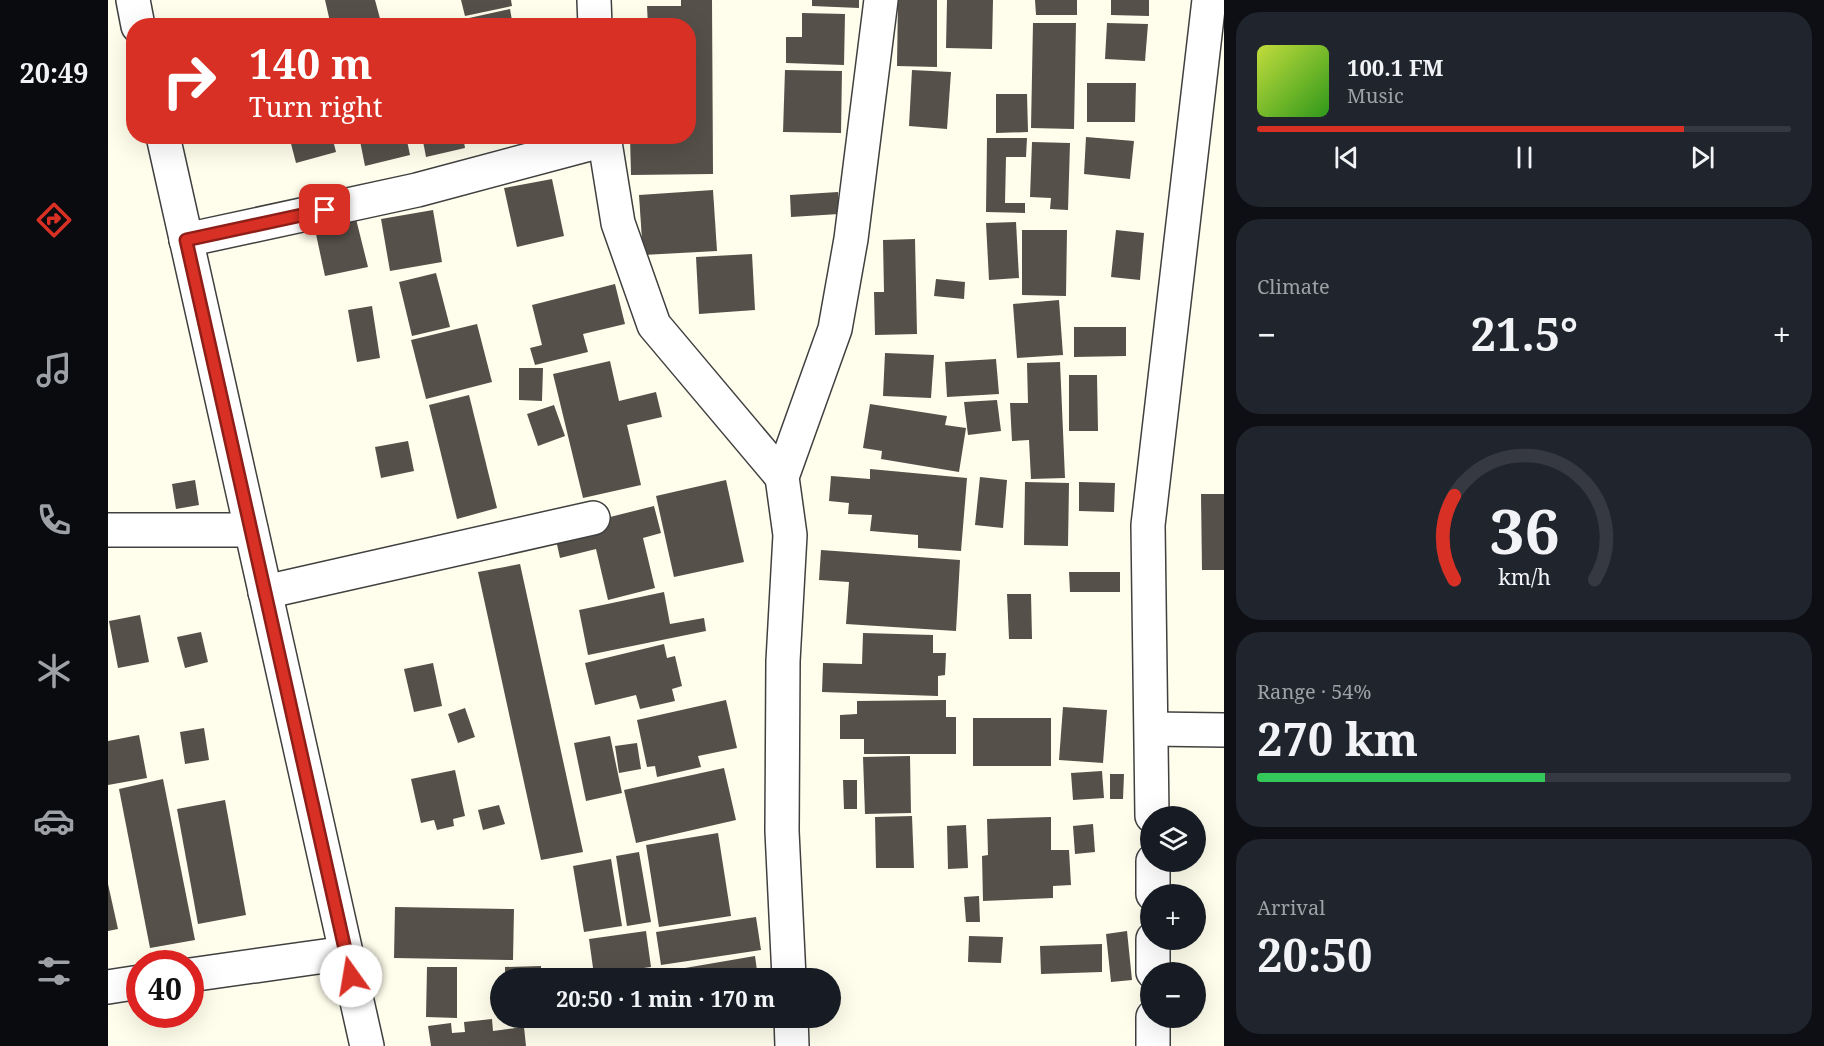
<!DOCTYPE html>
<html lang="en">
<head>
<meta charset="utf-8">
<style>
	:root { --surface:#171b24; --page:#20242c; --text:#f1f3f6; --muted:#9ea1a6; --line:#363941; --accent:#d93025 }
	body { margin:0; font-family:"Noto Serif",serif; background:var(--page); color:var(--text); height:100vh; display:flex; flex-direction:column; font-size:22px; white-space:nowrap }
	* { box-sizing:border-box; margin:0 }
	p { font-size:20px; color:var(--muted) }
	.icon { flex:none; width:33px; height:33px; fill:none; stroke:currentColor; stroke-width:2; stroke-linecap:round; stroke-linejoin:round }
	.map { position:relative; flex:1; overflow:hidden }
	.details { display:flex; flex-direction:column; gap:12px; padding:12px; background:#0d0f14; width:600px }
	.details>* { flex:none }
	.top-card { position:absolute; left:18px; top:18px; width:570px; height:126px; border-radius:24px; box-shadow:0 6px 24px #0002; background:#d93025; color:#fff; overflow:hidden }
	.fabs { position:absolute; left:1032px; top:806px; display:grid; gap:12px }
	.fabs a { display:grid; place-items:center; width:66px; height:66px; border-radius:50%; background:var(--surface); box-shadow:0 6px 24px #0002; font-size:30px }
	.speed { position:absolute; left:18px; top:950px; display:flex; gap:12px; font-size:30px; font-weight:700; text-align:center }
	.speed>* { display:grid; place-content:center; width:78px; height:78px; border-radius:50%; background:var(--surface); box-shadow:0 6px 24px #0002; line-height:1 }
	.speed .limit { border:9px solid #d22; background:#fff; color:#111 }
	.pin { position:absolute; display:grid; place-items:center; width:51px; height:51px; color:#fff; margin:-26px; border-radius:12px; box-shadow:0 3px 9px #0006 }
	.me { position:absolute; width:66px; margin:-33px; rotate:347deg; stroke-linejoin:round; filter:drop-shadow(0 0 4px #0008) }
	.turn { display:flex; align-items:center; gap:21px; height:126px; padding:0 24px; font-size:27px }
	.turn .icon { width:78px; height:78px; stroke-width:2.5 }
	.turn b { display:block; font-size:42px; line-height:51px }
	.big { font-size:45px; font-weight:700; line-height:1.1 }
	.details .widget { flex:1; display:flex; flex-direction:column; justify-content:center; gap:9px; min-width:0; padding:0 21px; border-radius:24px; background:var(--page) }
	.details .dial { align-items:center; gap:0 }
	.dial svg { height:156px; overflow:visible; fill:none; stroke:var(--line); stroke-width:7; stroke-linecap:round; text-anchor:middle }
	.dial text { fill:var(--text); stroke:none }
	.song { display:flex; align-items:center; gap:18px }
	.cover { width:72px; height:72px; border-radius:9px; background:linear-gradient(135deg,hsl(70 70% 55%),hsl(110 70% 35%)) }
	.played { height:6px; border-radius:3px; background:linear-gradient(90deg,var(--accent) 80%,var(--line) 80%) }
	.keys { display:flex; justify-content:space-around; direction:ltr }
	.heat { display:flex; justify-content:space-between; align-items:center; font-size:33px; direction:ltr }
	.charge { height:9px; border-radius:4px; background:linear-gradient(90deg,#34c759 54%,var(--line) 0) }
	.trip { position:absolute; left:382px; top:968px; width:351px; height:60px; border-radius:30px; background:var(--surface); box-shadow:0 6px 24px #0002; font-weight:700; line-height:60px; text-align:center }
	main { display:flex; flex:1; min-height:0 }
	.dock { display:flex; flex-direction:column; width:108px; justify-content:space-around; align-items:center; background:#090b0e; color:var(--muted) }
	.dock .icon { width:42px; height:42px }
	.dock .on { color:var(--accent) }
	.dock b { font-size:27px; color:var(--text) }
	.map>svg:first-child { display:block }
</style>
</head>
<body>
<main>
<nav class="dock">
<b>20:49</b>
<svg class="icon on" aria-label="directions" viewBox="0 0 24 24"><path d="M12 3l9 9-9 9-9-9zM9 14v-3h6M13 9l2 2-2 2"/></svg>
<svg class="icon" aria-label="music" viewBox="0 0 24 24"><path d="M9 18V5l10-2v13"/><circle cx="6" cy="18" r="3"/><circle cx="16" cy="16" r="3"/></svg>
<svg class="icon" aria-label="phone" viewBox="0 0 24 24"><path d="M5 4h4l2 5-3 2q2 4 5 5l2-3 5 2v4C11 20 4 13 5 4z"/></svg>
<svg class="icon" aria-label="climate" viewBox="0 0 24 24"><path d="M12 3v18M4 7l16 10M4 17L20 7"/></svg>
<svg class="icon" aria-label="car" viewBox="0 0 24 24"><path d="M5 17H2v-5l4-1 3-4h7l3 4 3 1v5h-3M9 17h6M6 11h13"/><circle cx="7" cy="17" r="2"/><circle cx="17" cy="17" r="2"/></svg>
<svg class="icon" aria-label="filters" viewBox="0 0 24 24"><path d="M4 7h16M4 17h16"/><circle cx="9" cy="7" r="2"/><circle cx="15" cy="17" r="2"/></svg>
</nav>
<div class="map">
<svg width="1116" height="1046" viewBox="0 0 1116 1046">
	<rect width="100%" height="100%" fill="#fffeec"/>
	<g fill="#555049">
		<polygon points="217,0 267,0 274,26 223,26"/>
		<polygon points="353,0 403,0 404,6 357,16"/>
		<polygon points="573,0 604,0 605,174 523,175 522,136 580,136 580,26 540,26 539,6 573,6"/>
		<polygon points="704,0 751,0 751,8 704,6"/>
		<polygon points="790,0 829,0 829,67 789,66"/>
		<polygon points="839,0 885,0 884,49 838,48"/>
		<polygon points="927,0 969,0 969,15 928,15"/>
		<polygon points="1003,0 1041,0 1041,16 1003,15"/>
		<polygon points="402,9 405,26 344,26 343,22"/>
		<polygon points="694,13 737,14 736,65 678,63 678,37 694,37"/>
		<polygon points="925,23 968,23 966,129 923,128"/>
		<polygon points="999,23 1040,24 1037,61 997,59"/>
		<polygon points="677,70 734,71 733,133 675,132"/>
		<polygon points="804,70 843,72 839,129 801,126"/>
		<polygon points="979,83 1028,83 1027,122 979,122"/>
		<polygon points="888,94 919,94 920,132 888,133"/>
		<polygon points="181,136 224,136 228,152 188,163"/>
		<polygon points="251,136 298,136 302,155 257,166"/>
		<polygon points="314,136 355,136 357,148 318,157"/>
		<polygon points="978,137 1026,141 1022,179 976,174"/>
		<polygon points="879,138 919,138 918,157 898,157 897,203 917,203 917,213 878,212"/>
		<polygon points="924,142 962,143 960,210 942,209 943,198 922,197"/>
		<polygon points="444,179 456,236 409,247 396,188"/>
		<polygon points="605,190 609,251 535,255 531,195"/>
		<polygon points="730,192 731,214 683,217 682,195"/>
		<polygon points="325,210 334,262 282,271 273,219"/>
		<polygon points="247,215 260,267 217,276 206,225"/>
		<polygon points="908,222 911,278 881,280 878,223"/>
		<polygon points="914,230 959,230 958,296 914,295"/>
		<polygon points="1008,230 1036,233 1032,280 1003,277"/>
		<polygon points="807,239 809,334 767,335 766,292 776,292 775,240"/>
		<polygon points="644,254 647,310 591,314 588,257"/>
		<polygon points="328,273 342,327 304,336 291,282"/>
		<polygon points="828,279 857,282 856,299 826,296"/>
		<polygon points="507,284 517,324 475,334 480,352 427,365 422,348 434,345 424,305"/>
		<polygon points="951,300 955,355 909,358 905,304"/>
		<polygon points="264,306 272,358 249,362 240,310"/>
		<polygon points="369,324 384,382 318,399 303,340"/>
		<polygon points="966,327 1018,327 1018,356 966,357"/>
		<polygon points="777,353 826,355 823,398 775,396"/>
		<polygon points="888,359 891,394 839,397 837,362"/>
		<polygon points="502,361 511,401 548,392 554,417 519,425 533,485 475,498 445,374"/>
		<polygon points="952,362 957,478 923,479 921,440 904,441 902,403 920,403 919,363"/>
		<polygon points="411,368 435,368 434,401 411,400"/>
		<polygon points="961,375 989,375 990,431 961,431"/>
		<polygon points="361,395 389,508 349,519 321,405"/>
		<polygon points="889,400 893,431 860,435 856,402"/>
		<polygon points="762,404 839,416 837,425 858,428 851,472 773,459 774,451 755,448"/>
		<polygon points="446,405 457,436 430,446 419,414"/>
		<polygon points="300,441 306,471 273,478 267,447"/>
		<polygon points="762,469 859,478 853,551 810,548 810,535 762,531 764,515 740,514 741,503 721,501 723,476 762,479"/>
		<polygon points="872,477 899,480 895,528 867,525"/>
		<polygon points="87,480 91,505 68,509 64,484"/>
		<polygon points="618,480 636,562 566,577 548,496"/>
		<polygon points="917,482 961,483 960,546 916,545"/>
		<polygon points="971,482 1007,483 1006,512 971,511"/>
		<polygon points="1093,494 1116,494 1116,570 1094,570"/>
		<polygon points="546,506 553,533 535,538 547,588 500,600 488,549 452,558 446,531"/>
		<polygon points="713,550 852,560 848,631 738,624 741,582 711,580"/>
		<polygon points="412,564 475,852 433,860 370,572"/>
		<polygon points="961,572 1012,572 1012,592 962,592"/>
		<polygon points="556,592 562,624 596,618 598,631 480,655 471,610"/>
		<polygon points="899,594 923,594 924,639 901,639"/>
		<polygon points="32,615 41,662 10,668 1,621"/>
		<polygon points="93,632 100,662 77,668 69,637"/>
		<polygon points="755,633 825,635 825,653 838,653 837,675 830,676 830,696 714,692 715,663 754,664"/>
		<polygon points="556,644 559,658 567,656 574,686 564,689 567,701 532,709 528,695 487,705 477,663"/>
		<polygon points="325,663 334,706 306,712 296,669"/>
		<polygon points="618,700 629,748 590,756 593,767 549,777 547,766 539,767 529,720"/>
		<polygon points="838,700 838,717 848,717 848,754 756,754 756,739 732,739 732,715 749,714 749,701"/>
		<polygon points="955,707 999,710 995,763 951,760"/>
		<polygon points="357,708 367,737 350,743 340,714"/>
		<rect x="865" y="718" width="78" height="48"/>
		<polygon points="96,728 101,760 77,764 72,732"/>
		<polygon points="31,735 39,778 0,785 0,741"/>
		<polygon points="502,736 514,793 478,801 466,743"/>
		<polygon points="529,743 533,769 511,773 507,746"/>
		<polygon points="802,756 803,813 757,814 755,757"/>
		<polygon points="616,768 628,820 528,843 516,790"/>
		<polygon points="347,770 357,816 345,819 346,826 329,830 326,820 313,823 303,779"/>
		<polygon points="994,771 996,798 965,800 963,773"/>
		<polygon points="1002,774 1016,774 1015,799 1002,799"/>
		<polygon points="55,779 87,940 42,948 11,789"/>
		<polygon points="735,780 749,780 749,809 736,809"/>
		<polygon points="117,800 138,915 90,924 69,809"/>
		<polygon points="391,805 397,824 375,830 370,810"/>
		<polygon points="804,816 806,868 768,868 767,817"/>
		<polygon points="943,817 943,850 961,850 963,885 945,886 945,898 875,901 874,856 880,855 879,819"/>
		<polygon points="985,824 987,852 967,854 965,826"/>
		<polygon points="858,825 860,868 840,869 839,826"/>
		<polygon points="610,833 623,916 551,927 538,845"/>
		<polygon points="531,852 543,922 519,926 508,856"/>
		<polygon points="503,859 514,926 476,932 465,866"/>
		<polygon points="0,884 10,929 0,931"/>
		<polygon points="871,896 872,922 858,922 856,897"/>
		<polygon points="287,907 406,909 405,960 286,958"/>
		<polygon points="648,917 653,950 553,965 548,932"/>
		<polygon points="538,931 543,967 486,975 481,939"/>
		<polygon points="1019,931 1024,980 1003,982 998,934"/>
		<polygon points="861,936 895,937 893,963 860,962"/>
		<polygon points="994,944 994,972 933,974 932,946"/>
		<polygon points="647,956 650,978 542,978 542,974"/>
		<polygon points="433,966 433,978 397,978 397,967"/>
		<polygon points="319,967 349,967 349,1018 318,1017"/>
		<polygon points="384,1019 385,1031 416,1027 418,1046 323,1046 320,1026 343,1023 344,1033 357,1032 356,1022"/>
	</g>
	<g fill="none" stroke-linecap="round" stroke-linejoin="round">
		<defs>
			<g id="minor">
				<polyline points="486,0 487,26"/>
				<polyline points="496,136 510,223 546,325 674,477"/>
				<polyline points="78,240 309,190 496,140"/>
				<polyline points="0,530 143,530"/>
				<polyline points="157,592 485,518"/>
				<polyline points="1044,729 1116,730"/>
				<polyline points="1044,816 1040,525 1101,0"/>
				<polyline points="1045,861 1045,894"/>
				<polyline points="1045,939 1045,972"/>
				<polyline points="82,975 238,953"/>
				<polyline points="681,978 674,831 675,661 682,535 674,477 727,329 743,239 773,0"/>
				<polyline points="0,987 32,982"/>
				<polyline points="683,1017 684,1046"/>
				<polyline points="1045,1017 1045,1046"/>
			</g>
			<g id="tertiary">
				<polyline points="25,0 30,26"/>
				<polyline points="55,136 259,1046"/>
			</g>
		</defs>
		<use href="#minor" stroke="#404040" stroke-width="36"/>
		<use href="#tertiary" stroke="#404040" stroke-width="36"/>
		<use href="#minor" stroke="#fff" stroke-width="33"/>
		<use href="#tertiary" stroke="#fff" stroke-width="33"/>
	</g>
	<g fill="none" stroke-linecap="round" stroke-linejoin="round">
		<defs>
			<polyline id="route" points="217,210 78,240 243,976"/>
		</defs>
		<use href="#route" stroke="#8d1f18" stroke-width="15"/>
		<use href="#route" stroke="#d93025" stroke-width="10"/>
	</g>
</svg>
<div class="fabs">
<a><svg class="icon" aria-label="layers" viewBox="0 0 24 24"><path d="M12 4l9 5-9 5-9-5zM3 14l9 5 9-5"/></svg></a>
<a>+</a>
<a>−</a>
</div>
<div class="speed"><div class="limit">40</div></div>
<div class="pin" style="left:217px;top:210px;background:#d93025"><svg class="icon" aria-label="arrive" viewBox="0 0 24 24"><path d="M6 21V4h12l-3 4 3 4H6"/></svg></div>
<svg class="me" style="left:243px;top:976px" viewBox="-20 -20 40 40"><circle r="19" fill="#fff"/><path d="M0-13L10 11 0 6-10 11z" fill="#d93025"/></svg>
<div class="trip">20:50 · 1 min · 170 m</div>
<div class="top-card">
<div class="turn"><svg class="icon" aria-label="right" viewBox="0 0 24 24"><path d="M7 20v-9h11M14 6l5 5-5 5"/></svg><div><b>140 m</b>Turn right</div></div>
</div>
</div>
<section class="details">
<div class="widget">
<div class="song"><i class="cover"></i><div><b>100.1 FM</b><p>Music</p></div></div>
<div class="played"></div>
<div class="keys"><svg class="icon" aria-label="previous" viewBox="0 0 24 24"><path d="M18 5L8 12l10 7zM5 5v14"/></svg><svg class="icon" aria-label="pause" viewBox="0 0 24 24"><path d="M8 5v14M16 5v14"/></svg><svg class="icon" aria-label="next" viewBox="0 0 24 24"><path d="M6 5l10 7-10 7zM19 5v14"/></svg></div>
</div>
<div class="widget"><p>Climate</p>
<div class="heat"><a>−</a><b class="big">21.5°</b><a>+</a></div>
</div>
<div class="widget dial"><svg viewBox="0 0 100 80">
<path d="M14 69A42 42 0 1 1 86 69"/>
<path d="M14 69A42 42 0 0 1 14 26" stroke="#d93025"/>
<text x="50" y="56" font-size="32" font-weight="700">36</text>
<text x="50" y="72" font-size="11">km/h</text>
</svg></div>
<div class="widget"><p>Range · 54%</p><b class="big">270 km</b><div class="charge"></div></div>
<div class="widget"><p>Arrival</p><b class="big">20:50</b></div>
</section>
</main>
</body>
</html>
